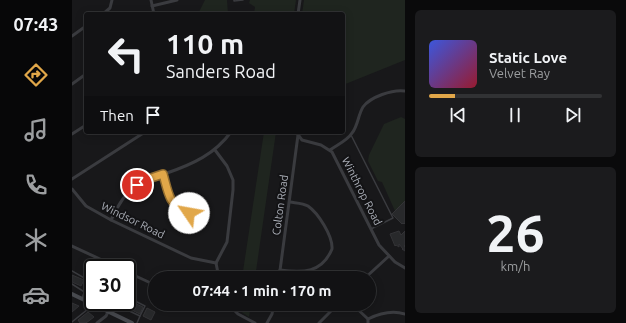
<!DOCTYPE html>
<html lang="en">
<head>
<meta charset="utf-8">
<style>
	:root { --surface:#121214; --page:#1b1b1d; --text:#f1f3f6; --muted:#9c9ea0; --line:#313234; --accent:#e1a749 }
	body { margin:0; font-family:Ubuntu,sans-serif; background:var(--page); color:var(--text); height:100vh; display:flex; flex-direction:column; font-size:15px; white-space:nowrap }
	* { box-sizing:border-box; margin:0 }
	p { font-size:13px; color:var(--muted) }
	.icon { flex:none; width:22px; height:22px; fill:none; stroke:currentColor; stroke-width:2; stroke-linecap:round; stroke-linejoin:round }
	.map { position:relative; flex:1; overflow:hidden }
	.side { display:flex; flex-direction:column; gap:10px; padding:10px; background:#0a0a0b; width:221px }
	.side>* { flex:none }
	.top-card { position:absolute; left:12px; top:12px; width:261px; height:122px; border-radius:4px; box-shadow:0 2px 10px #0003,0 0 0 1px var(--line); background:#121214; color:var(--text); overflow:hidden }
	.speed { position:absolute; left:12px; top:259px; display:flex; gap:8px; font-size:20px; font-weight:700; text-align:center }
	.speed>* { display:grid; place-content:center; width:52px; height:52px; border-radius:50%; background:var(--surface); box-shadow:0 2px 10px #0003,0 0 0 1px var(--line); line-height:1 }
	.speed .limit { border:2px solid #111; border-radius:6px; background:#fff; color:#111 }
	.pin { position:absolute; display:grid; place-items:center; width:34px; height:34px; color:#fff; margin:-17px; border:2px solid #fff; border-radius:50%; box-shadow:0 1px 4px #0007 }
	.me { position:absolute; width:44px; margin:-22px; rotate:303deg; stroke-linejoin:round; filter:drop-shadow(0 0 3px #0008) }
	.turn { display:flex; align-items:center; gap:14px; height:84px; padding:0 16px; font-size:18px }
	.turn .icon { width:52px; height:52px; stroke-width:2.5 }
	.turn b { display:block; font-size:28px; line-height:34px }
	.then { display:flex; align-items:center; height:38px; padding:0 16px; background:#0003; gap:8px; font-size:15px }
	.side .card { flex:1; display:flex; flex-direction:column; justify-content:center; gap:6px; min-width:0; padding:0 14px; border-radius:6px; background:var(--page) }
	.side .dial { align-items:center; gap:0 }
	.dial b { font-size:52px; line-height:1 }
	.song { display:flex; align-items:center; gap:12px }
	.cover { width:48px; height:48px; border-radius:6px; background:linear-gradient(135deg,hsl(230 70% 55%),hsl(350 70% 35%)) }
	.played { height:4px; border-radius:2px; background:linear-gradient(90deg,var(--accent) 15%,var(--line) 15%) }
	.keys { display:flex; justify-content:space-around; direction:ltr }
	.trip { position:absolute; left:76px; top:271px; width:228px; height:40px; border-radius:20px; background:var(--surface); box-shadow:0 2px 10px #0003,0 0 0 1px var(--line); font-weight:600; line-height:40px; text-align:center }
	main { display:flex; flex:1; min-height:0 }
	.tabs { display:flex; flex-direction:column; width:72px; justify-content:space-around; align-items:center; background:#070708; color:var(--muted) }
	.tabs .icon { width:28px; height:28px }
	.tabs .active { color:var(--accent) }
	.tabs b { font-size:18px; color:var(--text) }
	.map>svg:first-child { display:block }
</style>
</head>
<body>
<main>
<nav class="tabs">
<b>07:43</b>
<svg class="icon active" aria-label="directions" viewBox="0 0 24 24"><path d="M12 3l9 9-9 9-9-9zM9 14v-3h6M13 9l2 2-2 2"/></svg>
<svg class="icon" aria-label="music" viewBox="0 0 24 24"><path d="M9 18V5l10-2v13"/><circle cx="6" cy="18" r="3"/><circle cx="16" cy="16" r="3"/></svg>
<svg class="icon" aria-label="phone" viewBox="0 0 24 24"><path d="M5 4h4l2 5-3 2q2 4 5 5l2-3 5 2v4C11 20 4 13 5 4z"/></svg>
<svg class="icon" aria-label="climate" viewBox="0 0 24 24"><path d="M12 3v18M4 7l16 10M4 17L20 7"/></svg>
<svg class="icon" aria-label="car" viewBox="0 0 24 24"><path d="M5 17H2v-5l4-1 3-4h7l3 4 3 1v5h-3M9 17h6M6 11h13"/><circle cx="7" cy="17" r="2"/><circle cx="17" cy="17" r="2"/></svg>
</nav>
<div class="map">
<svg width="333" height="323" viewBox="0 0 333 323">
	<rect width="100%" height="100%" fill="#18181a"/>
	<g fill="#1f251f">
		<polygon points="133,0 155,0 156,14 126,14"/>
		<polygon points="178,0 224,0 222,14 182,14 183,7 177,3"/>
		<polygon points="232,0 333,0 333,60 271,85 271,14 230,14"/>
		<polygon points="329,117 333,119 333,201 323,211 310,182 306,181 296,161 297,155 312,124"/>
		<polygon points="192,132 204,132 183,278 170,278"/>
		<polygon points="166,304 179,304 177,317 165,309"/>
	</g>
	<g fill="#28292b" stroke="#333336">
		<polygon points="333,201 333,223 332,224 331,223 330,224 320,214"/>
		<polygon points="327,231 329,235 333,231 333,245 332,246 333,247 333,251 330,249 331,249 327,244 327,247 324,245 323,246 318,234"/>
		<polygon points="0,275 12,280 9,286 0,282"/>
		<polygon points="55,300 71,307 68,314 43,302 55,302"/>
		<polygon points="0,303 7,306 0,312"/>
		<polygon points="75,308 83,312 79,320 71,316"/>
		<polygon points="16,312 22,317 14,323 8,323 6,320"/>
	</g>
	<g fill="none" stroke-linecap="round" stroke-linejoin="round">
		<g stroke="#3a3b3f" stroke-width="1.5">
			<polyline points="162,0 162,1 171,0"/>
			<polyline points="279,135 321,218 299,229"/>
			<polyline points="0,271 21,283"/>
			<polyline points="0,284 14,293"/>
			<polyline points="55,297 73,306 68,316"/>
			<polyline points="10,298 12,293 21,291"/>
			<polyline points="38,302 68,316 65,323"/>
			<polyline points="0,322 21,305"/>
		</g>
		<g stroke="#3a3b3f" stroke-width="3">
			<polyline points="79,0 82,14"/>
			<polyline points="80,6 105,0"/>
			<polyline points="31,14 38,8 40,0"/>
			<polyline points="226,14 228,0"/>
			<polyline points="0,36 14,26"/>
			<polyline points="0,84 14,74"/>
			<polyline points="224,132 230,140 249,145 260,152 307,245 323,262 333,268"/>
			<polyline points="0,134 14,125"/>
			<polyline points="143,150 155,166 161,180 161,190 155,242 144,263"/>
			<path d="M258,150C265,145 276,140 280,133C286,126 286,115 291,107C298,97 321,89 333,91"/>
			<path d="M91,174C95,187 97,208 113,209"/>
			<polyline points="0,179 73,132"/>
			<polyline points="0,189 14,206 39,220 119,258 144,263"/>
			<circle cx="117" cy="210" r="3.5"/>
			<path d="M39,220C45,207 52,194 64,185C73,179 85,176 95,173C121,164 143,154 159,132"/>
			<polyline points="0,246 47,268"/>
			<polyline points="144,263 147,278"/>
			<path d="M208,270C231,273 250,273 260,249C261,236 246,213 236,206C231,203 224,203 218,202"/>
			<polyline points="55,272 83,285"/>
			<polyline points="207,278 226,135"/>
			<polyline points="293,278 317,256"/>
			<path d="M122,304C134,310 144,313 157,305"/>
			<polyline points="156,304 166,314 183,323"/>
			<polyline points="280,304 296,319 296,323"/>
			<path d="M296,319C308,313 320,310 333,314"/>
			<polyline points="25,323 34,316 36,312"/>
			<polyline points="195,323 200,314 202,304"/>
			<polyline points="247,323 266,304"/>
		</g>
		<polyline stroke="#484a4f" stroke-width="4" points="0,294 60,323"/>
	</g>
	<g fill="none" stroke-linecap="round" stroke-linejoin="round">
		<defs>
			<path id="route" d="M65,185L79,178L91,174C95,187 97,208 113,209L114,212L117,213"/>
		</defs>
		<use href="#route" stroke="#926d2f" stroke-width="10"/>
		<use href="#route" stroke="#e1a749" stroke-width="7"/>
	</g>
	<g text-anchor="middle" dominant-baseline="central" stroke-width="4" stroke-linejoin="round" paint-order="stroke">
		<g font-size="11" fill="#acb0b9" stroke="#131315">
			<text transform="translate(290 191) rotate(63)">Winthrop Road</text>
			<text transform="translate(208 205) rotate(-82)">Colton Road</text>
			<text transform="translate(61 220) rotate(26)">Windsor Road</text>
		</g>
	</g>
</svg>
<div class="speed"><div class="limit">30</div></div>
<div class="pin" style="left:65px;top:185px;background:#d93025"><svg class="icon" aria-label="arrive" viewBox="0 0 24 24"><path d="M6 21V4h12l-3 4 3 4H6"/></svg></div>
<svg class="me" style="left:117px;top:213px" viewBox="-20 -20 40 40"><circle r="19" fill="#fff"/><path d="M0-13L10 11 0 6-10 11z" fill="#e1a749"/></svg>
<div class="trip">07:44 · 1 min · 170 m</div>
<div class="top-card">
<div class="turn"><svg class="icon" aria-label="left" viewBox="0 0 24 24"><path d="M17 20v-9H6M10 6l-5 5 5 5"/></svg><div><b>110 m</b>Sanders Road</div></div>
<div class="then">Then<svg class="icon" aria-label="arrive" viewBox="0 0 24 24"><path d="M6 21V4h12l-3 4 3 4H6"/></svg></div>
</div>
</div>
<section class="side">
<div class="card">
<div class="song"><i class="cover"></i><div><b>Static Love</b><p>Velvet Ray</p></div></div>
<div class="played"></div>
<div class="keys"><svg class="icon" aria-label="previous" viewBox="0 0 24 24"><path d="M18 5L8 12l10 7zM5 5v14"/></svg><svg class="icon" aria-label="pause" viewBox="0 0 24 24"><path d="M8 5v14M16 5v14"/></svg><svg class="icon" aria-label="next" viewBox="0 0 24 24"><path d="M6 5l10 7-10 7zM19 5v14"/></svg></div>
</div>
<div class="card dial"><b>26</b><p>km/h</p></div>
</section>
</main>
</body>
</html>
